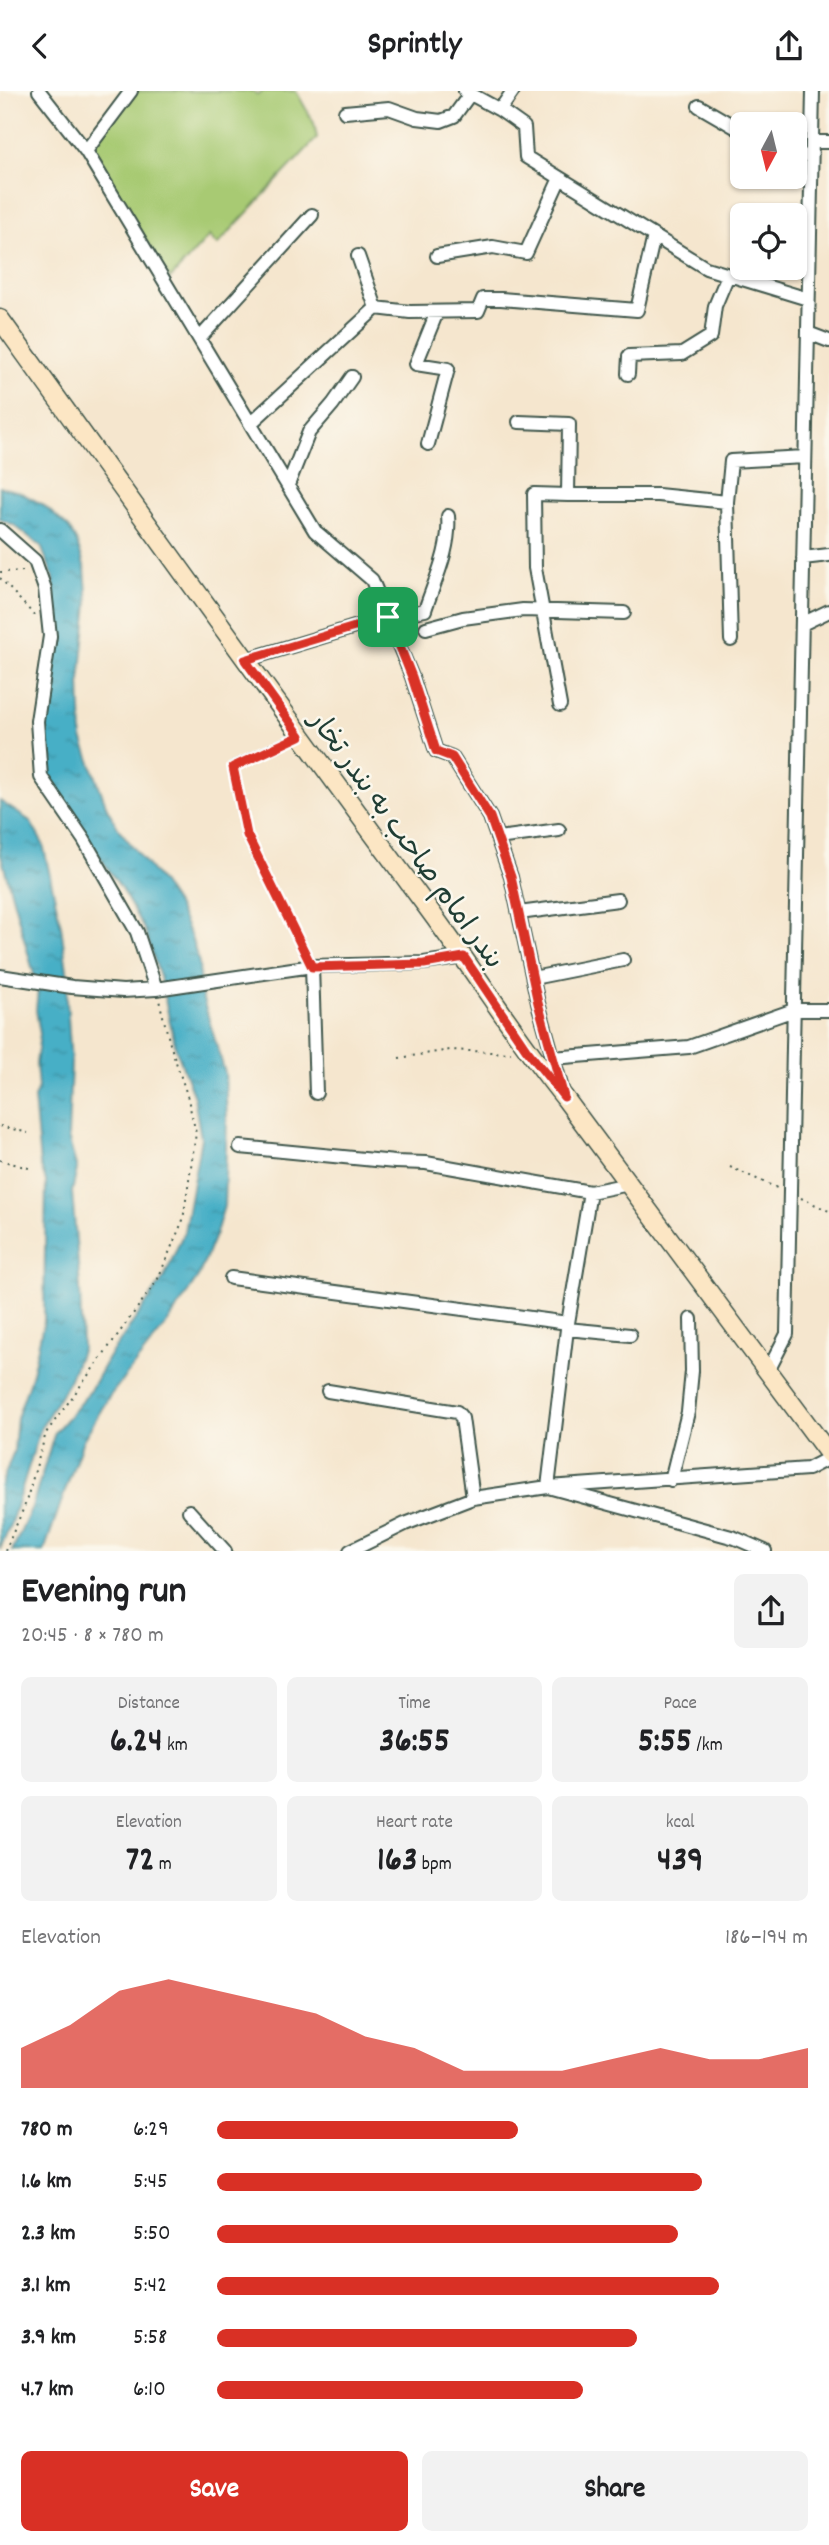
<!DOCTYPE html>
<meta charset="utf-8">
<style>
:root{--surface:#fff;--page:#f2f2f2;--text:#202124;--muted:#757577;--accent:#d93025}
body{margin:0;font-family:Dekko,"Playpen Sans Arabic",sans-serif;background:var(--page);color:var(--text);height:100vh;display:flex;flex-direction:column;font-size:26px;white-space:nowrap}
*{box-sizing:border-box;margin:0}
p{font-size:23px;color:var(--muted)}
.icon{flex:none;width:38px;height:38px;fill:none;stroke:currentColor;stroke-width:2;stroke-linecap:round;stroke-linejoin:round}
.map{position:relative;height:1460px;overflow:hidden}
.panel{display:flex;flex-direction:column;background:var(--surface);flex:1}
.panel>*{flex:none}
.needle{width:46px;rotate:187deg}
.buttons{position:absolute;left:730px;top:21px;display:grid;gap:14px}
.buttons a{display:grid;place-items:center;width:77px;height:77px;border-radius:10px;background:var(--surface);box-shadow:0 2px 5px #0004;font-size:35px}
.pin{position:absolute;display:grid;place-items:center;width:60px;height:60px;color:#fff;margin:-30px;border-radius:14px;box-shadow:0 4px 10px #0006}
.round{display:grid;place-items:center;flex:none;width:74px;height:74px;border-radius:10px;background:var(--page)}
.headline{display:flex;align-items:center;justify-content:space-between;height:119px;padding:0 21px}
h1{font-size:38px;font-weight:800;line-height:52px}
.figures{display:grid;grid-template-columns:repeat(3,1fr);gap:10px;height:119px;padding:7px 21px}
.figures div{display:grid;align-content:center;border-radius:10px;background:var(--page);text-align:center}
.figures b{font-size:35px;font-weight:800}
.figures small{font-size:19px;font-weight:400}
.figures p{font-size:19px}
.chart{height:196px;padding:14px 21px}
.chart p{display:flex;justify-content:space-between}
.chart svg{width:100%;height:126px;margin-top:7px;fill:var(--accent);opacity:.7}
.action{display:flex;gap:14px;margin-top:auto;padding:14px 21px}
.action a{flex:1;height:80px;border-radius:10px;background:var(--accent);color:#fff;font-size:28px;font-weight:800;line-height:80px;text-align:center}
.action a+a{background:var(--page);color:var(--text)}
ul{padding:0 21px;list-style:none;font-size:23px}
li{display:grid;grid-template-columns:112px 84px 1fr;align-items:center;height:52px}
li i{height:18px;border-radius:9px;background:var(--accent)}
header{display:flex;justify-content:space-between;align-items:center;height:91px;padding:0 21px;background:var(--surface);font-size:32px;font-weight:800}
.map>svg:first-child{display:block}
.grass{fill:#a8ca73;stroke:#648454;stroke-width:2}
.water{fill:url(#water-ripples);stroke:#33767d;stroke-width:2}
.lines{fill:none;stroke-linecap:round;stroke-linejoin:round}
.service-casing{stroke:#3f564b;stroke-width:10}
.minor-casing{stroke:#3f564b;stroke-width:16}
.secondary-casing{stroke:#3f564b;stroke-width:21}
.path{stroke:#3f564b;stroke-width:2;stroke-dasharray:2 5;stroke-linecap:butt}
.service{stroke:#fff;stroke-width:6}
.minor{stroke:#fff;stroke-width:12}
.secondary{stroke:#fce6c4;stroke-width:18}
.route-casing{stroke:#fff;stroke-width:14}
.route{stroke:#d93025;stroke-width:9}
.labels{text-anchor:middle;stroke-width:5;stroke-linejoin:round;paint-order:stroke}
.street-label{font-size:28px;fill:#1f3d34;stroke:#fbf7ec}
</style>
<header><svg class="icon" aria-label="back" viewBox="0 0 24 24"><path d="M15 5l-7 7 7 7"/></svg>Sprintly<svg class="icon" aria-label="share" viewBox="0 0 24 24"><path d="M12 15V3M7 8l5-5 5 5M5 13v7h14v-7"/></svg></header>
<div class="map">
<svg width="829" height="1460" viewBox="0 0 829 1460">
<defs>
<pattern id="water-ripples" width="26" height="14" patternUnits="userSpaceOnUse" patternTransform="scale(1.75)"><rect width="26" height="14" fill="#47afc6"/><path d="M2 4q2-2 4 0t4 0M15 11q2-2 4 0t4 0" fill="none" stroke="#3b90a2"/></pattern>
</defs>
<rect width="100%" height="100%" fill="#fbf7ec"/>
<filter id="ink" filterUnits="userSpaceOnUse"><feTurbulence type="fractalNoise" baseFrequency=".0143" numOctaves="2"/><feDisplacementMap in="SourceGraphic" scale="14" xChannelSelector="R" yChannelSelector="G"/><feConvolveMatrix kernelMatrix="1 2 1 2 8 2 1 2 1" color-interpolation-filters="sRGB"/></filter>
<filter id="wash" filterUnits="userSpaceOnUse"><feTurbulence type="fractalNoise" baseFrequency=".00686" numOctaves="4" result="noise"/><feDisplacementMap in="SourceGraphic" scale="28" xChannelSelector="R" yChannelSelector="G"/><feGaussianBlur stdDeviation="1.57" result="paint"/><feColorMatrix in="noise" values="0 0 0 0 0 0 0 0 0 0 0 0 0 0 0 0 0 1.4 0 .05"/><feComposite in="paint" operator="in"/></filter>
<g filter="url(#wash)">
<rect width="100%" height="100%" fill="#f5e6ce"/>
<path class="grass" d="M134 0H253L258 4 263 0H296L314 32 317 47 217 154 209 145 170 188 89 59Z"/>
<path class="water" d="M0 396 19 401 42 413 69 437 77 452 85 478 88 513 80 589 82 647 107 717 118 737 161 791 176 814 191 846 199 872 200 899 225 982 227 1029 224 1115 216 1142 198 1186 169 1230 109 1306 83 1349 44 1460H12L32 1416 55 1341 88 1303 108 1267 164 1187 184 1141 201 1047 194 1006 176 958 160 886 145 840 121 797 52 696 42 631 56 556 54 488 41 455 14 434 0 428Z
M0 710 30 730 43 753 61 835 68 887 67 911 71 972 68 1046 77 1078 72 1101 80 1197 82 1257 69 1290 41 1336 11 1432 0 1458V1397L14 1359 17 1327 31 1286 44 1230 46 1090 40 1073 34 1007 38 997 36 973 40 943 36 919 38 898 0 761Z"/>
</g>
<g filter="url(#ink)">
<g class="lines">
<g class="service-casing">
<path id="service" d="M298 645 233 675 247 744 311 874"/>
</g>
<g class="minor-casing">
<path id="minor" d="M39 0 86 60 315 440 372 489 412 586 436 660 452 666 490 726 511 786 538 912 562 998
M465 0 500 19 513 0
M699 15 742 40
M500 19 524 36 526 66 706 177 808 208
M345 21 389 17 417 27 441 30 454 25 470 3
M812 51H829
M86 60 131 0
M794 62 811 66
M358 165 376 217
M437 165 493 156 526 162 560 87
M808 242 829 250
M200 247 312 124
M628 283 629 265 682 263 711 245 715 215 728 184
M519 331 569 333 568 404H658L727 411
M251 332 376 217 410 221 478 220 483 208H501L637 219 654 145
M428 353 448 278 416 273 437 221
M288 394 309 341 333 313 352 286
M0 439 35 470 45 498 50 545 37 630 41 686 84 749 137 841 156 898
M803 467 829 464
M802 533 829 520
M426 537 463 527 523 519 624 522
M731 549 727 411 731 370 805 366
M245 569 388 526 425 519C435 489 451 457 448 425
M560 614 535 477 534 403 568 404
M498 747 559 739
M519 822 618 809
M312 875 316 1002
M0 885 72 896 123 900 156 898 312 875 424 872 464 866
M533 887 623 869
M552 967 689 956 794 919H829
M240 1056 395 1071 426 1072 590 1101 629 1093
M590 1101 567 1238 548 1396 735 1447 765 1460
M231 1187 568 1232
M567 1238 630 1244
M768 1280 787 1243 813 0
M328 1300 457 1321 462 1327 473 1407
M671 1389 688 1321 692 1280 691 1228
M189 1420 225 1460
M350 1460 405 1433 473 1407 548 1396 808 1378 829 1367"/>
</g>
<g class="secondary-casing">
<path id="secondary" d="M0 228C141 424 281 619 424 812 472 876 514 944 564 1006L829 1363"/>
</g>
<path class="path" d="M0 481 26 480
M0 487 34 524
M399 967 450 959 511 962
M0 1035 28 1042
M0 1069 32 1078
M730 1076 777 1097
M801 1107 829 1120
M5 1460 25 1414 46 1342 157 1190 183 1129 196 1042 187 1004 170 953 159 909"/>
<use href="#service" class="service"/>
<use href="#minor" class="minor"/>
<use href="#secondary" class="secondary"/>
</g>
</g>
<g class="lines" filter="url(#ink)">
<g class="route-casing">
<path id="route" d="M388 526 412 586 436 660 452 666 490 726 511 786 538 912 564 1006 526 958 464 866 424 873 312 876 247 744 233 676 300 645 245 569Z"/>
</g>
<use href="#route" class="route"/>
</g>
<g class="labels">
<g class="street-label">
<text transform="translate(408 748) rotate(54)" y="10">بندر امام صاحب به بندر تخار</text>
</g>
</g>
</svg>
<div class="buttons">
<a><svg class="needle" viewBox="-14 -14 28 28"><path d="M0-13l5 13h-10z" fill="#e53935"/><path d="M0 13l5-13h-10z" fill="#757577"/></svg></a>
<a><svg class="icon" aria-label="locate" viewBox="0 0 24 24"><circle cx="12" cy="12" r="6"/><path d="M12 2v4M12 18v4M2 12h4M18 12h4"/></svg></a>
</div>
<div class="pin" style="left:388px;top:526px;background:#1e9e55"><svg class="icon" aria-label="arrive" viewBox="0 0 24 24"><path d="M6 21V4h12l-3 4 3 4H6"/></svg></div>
</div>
<section class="panel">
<div class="headline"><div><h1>Evening run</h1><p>20:45 · 8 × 780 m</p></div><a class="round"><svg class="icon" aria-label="share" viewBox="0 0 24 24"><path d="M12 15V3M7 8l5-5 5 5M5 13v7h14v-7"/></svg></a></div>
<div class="figures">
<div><p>Distance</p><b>6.24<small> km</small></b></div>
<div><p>Time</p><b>36:55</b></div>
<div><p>Pace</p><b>5:55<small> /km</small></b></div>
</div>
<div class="figures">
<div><p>Elevation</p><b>72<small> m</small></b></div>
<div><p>Heart rate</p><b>163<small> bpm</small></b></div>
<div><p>kcal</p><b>439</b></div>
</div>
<div class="chart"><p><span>Elevation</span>186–194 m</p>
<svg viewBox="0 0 160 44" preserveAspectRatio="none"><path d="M0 44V30L10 22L20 10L30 6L40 10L50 14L60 18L70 26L80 30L90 38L100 38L110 38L120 34L130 30L140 34L150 34L160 30V44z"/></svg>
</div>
<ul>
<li><b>780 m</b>6:29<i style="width:51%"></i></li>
<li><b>1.6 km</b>5:45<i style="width:82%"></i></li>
<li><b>2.3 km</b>5:50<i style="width:78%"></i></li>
<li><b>3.1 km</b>5:42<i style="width:85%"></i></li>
<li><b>3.9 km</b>5:58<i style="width:71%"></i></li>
<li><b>4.7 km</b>6:10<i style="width:62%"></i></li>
</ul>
<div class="action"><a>Save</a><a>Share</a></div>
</section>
